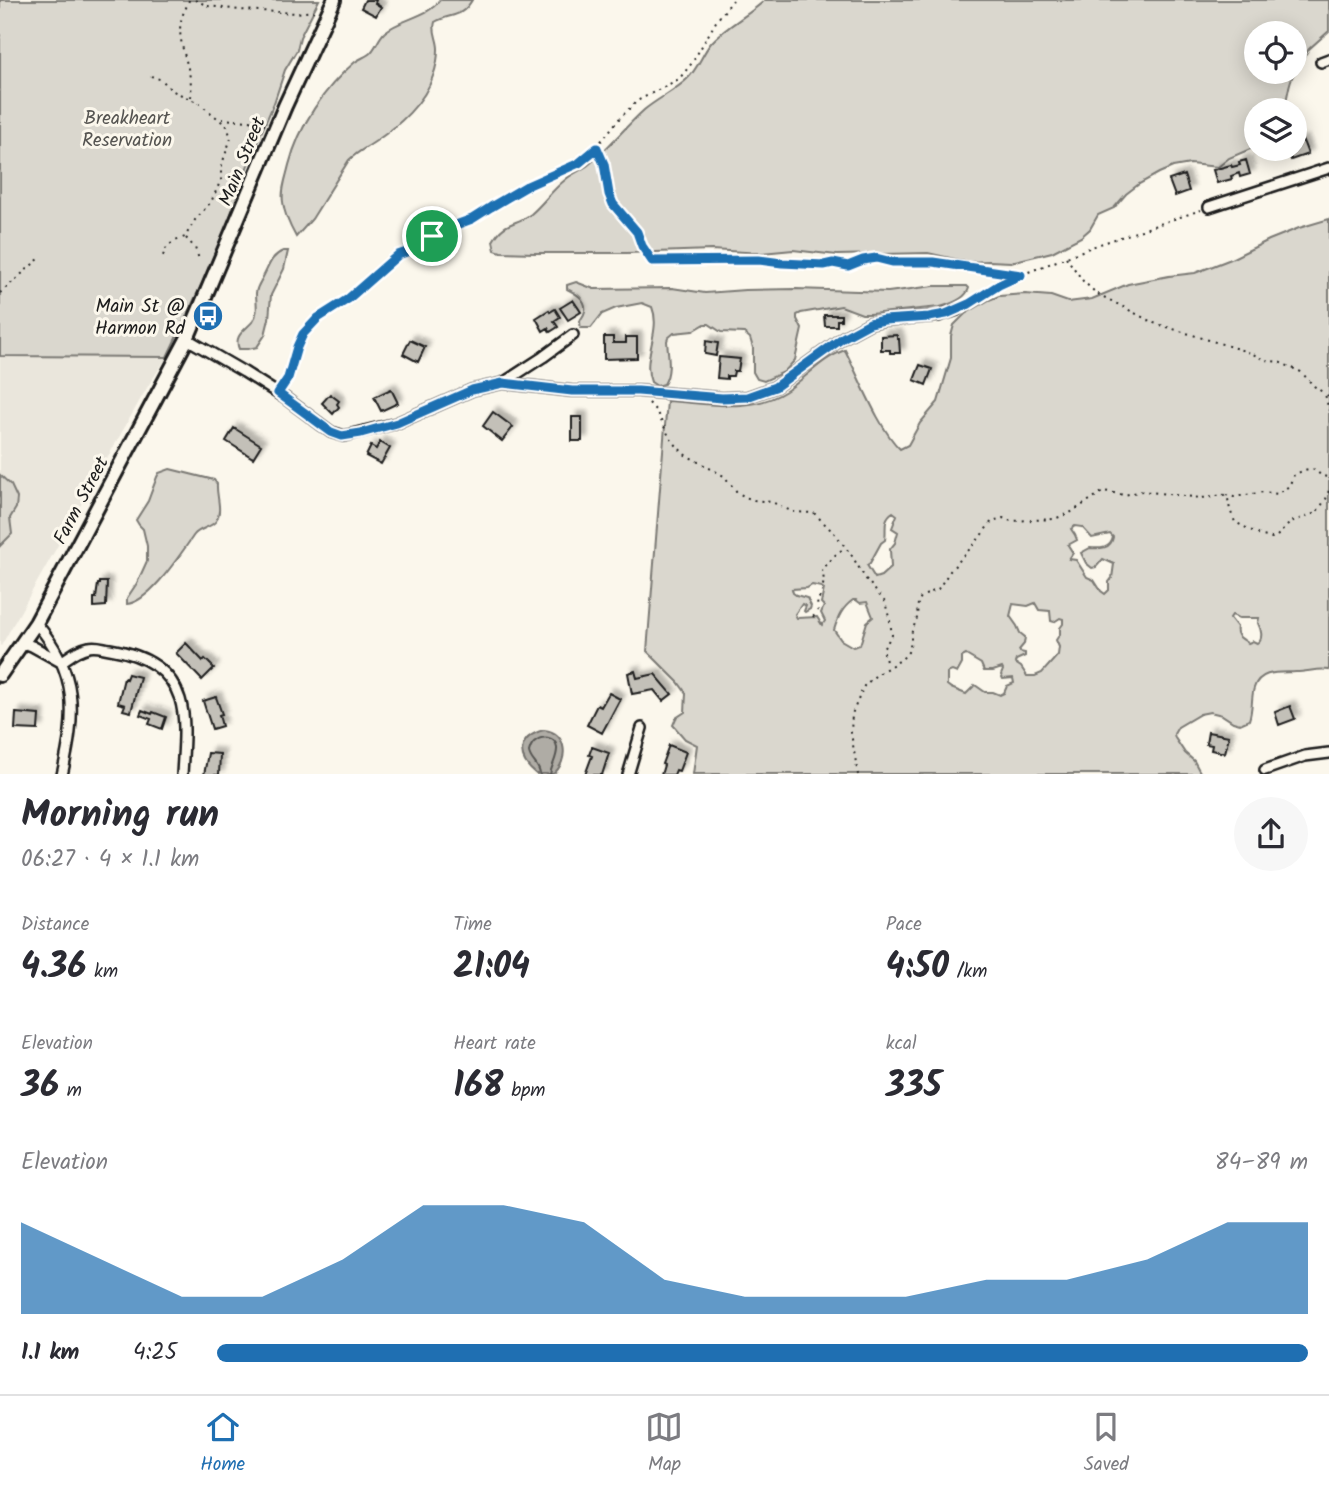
<!DOCTYPE html>
<meta charset="utf-8">
<style>
:root{--surface:#fff;--page:#f7f7f7;--text:#2b2b33;--muted:#7c7c81;--line:#e1e1e2;--accent:#1f6fb2}
body{margin:0;font-family:Kalam,sans-serif;background:var(--page);color:var(--text);height:100vh;display:flex;flex-direction:column;font-size:26px;white-space:nowrap}
*{box-sizing:border-box;margin:0}
p{font-size:23px;color:var(--muted)}
.icon{flex:none;width:38px;height:38px;fill:none;stroke:currentColor;stroke-width:2;stroke-linecap:round;stroke-linejoin:round}
.map{position:relative;height:774px;overflow:hidden}
.sheet{display:flex;flex-direction:column;background:var(--surface);flex:1}
.sheet>*{flex:none}
.tools{position:absolute;left:1244px;top:21px;display:grid;gap:14px}
.tools a{display:grid;place-items:center;width:63px;height:63px;border-radius:50%;background:var(--surface);box-shadow:0 4px 18px #0003;font-size:35px}
.pin{position:absolute;display:grid;place-items:center;width:60px;height:60px;color:#fff;margin:-30px;border:4px solid #fff;border-radius:50%;box-shadow:0 2px 7px #0007}
.round{display:grid;place-items:center;flex:none;width:74px;height:74px;border-radius:37px;background:var(--page)}
.summary{display:flex;align-items:center;justify-content:space-between;height:119px;padding:0 21px}
h1{font-size:38px;font-weight:700;line-height:52px}
.metrics{display:grid;grid-template-columns:repeat(3,1fr);gap:10px;height:119px;padding:7px 21px}
.metrics div{display:grid;align-content:center}
.metrics b{font-size:35px;font-weight:700}
.metrics small{font-size:19px;font-weight:400}
.metrics p{font-size:19px}
.chart{height:196px;padding:14px 21px}
.chart p{display:flex;justify-content:space-between}
.chart svg{width:100%;height:126px;margin-top:7px;fill:var(--accent);opacity:.7}
ul{padding:0 21px;list-style:none;font-size:23px}
li{display:grid;grid-template-columns:112px 84px 1fr;align-items:center;height:52px}
li i{height:18px;border-radius:9px;background:var(--accent)}
.dock{display:flex;justify-content:space-around;align-items:center;height:98px;border-top:2px solid var(--line);background:var(--surface);font-size:19px;color:var(--muted)}
.dock a{display:grid;justify-items:center;gap:4px}
.dock .on{color:var(--accent)}
.map>svg:first-child{display:block}
.built{fill:#eae6dc}
.green{fill:#dad7ce;stroke:#7b7a75;stroke-width:2;fill-rule:evenodd}
.water{fill:#afaca5;stroke:#74726e;stroke-width:2}
.lines{fill:none;stroke-linecap:round;stroke-linejoin:round}
.shore{stroke:#575653;stroke-width:2}
.building{fill:#c3c0b8;stroke:#1c1c1c;stroke-width:2;filter:url(#shadow)}
.street-casing{stroke:#1c1c1c;stroke-width:14}
.secondary-casing{stroke:#1c1c1c;stroke-width:18}
.path{stroke:#1c1c1c;stroke-width:2;stroke-dasharray:2 5;stroke-linecap:butt}
.street{stroke:#fbf7ec;stroke-width:9}
.secondary{stroke:#fbf7ec;stroke-width:12}
.route-casing{stroke:#fff;stroke-width:14}
.route{stroke:#1f6fb2;stroke-width:9}
.labels{text-anchor:middle;stroke-width:6;stroke-linejoin:round;paint-order:stroke}
.park-label{font-size:19px;fill:#555451;stroke:#fbf7ec}
.street-label{font-size:19px;fill:#1c1c1c;stroke:#fbf7ec}
.poi-label{font-size:19px;fill:#1c1c1c;stroke:#fbf7ec;text-anchor:end}
</style>
<div class="map">
<svg width="1329" height="775" viewBox="0 0 1329 775">
<defs>
<filter id="shadow"><feDropShadow dx="5" dy="-5" stdDeviation="2" flood-color="#0004"/></filter>
</defs>
<rect width="100%" height="100%" fill="#fbf7ec"/>
<filter id="ink" filterUnits="userSpaceOnUse"><feTurbulence type="fractalNoise" baseFrequency=".0143" numOctaves="2"/><feDisplacementMap in="SourceGraphic" scale="14" xChannelSelector="R" yChannelSelector="G"/><feConvolveMatrix kernelMatrix="1 2 1 2 8 2 1 2 1" color-interpolation-filters="sRGB"/></filter>
<g filter="url(#ink)">
<path class="built" d="M0 356 167 357 148 386 1 646 0 645Z"/>
<path class="green" d="M0 0H319L300 37 297 50 285 70 274 103 250 159 227 225 205 277 167 357 0 356Z
M440 0H472C461 19 451 13 435 22 432 32 438 39 438 49 438 57 436 68 433 76 425 102 398 126 376 141 366 148 357 152 349 160L312 219 296 237C291 228 284 213 283 202 281 190 286 178 289 165 299 126 324 88 355 62 359 59 365 57 369 54 376 49 378 38 385 32 402 18 427 18 440 0Z
M765 0H1329V31L1309 49 1295 71V33H1256V72H1295C1287 83 1289 98 1283 110H1256L1255 147 1229 158 1218 167 1190 164 1173 167 1159 173 1139 184 1126 194 1114 208 1098 215 1090 229 1081 237 1052 252 1011 262 989 261 968 262 928 253 837 255 793 250 762 253 711 250 627 253H534L501 252 495 250 493 241C505 220 515 226 531 214 543 204 552 190 565 180 571 174 580 171 587 166 608 149 624 128 644 110 657 99 676 90 687 79 698 69 702 54 711 43 726 26 748 16 765 0Z
M1329 219V670C1317 668 1308 672 1296 672 1281 673 1260 669 1254 688 1251 697 1253 708 1249 720L1240 724 1233 722 1222 715 1210 712 1200 714 1178 727 1174 734 1175 738 1185 753 1194 761 1201 774H693L697 745 685 739 673 725 676 718 685 712 686 693 678 682 647 651 667 401C706 403 751 414 786 391 806 378 822 358 845 350 859 377 879 429 900 449L908 445 920 423 938 402 951 358V336L954 325 965 314 989 300 999 296 1025 294 1051 296 1068 302 1092 299 1128 284 1169 276 1195 273 1231 259 1269 240 1299 228ZM893 512 897 515 892 528 898 532 895 543 890 549 891 567 881 576 875 578 867 565 870 563 881 543 885 540C887 529 882 519 893 512ZM1075 526 1082 527 1092 538 1110 534 1113 537C1111 549 1100 549 1090 548L1081 553 1086 563 1092 568 1096 567 1103 559 1114 564 1112 578 1109 582V590L1105 594 1101 591 1094 580 1087 577 1076 560 1069 559 1073 553 1068 545 1077 540 1075 535 1071 529ZM812 585 821 587 824 589 821 603 824 606 821 613 825 621 822 625 817 617 797 618 795 614 802 604 806 606 804 611 805 612 810 609 811 606 807 598 796 595 793 593 792 589 807 588ZM853 600H856L860 603 867 602 873 617 867 622 860 645 853 647 841 640 834 630C838 617 842 608 853 600ZM1035 603 1039 610 1050 611 1051 621 1054 622 1060 618 1063 619V624L1060 628V634L1056 640 1059 647 1058 655 1042 673 1035 676H1027L1021 667 1015 663 1016 660 1025 656V653L1020 652 1019 650 1024 644 1025 637 1020 633 1017 626 1010 616 1013 604 1028 606ZM1232 615 1239 618H1259L1258 623C1261 629 1264 639 1257 643L1253 641 1248 643C1241 638 1235 636 1237 627L1230 618ZM966 655 981 664 984 671H993L1002 668 1003 670 1001 675 1003 679 1013 678 1014 683 1007 686 1004 693 1000 695 993 692H985L975 685 966 694 951 688 947 685V673L952 671 957 673 962 664V657Z
M283 251H288L284 269 271 295 269 319 265 335 257 347 248 349H239C233 335 246 330 253 321 259 312 256 303 256 293 257 286 260 283 263 277 269 266 271 256 283 251Z
M576 282 594 289 672 288 705 293 745 290 796 289 888 292 934 286H967L969 288C966 299 951 304 940 307L870 314H862L841 306 801 313 797 315V319L802 329 795 360 784 372 764 381 757 379 753 372V348L750 338 744 333 721 332 709 324H705L693 331 674 333 668 338 667 341C668 355 672 371 664 384L657 386 651 382C641 358 662 331 652 307L642 303 616 308 602 314 591 328H581C578 317 583 320 585 311 587 299 575 293 567 289V285Z
M170 469 214 480 217 484C216 496 223 510 216 521 211 528 199 528 194 535 181 553 150 602 127 604V598L137 583 147 561V546L143 529 139 525 136 520 148 501 157 477 159 473Z
M0 475 11 485 17 498 16 508 10 518 12 534 0 546Z"/>
<path class="water" d="M544 730C568 732 569 762 553 774H536C516 758 517 737 544 730Z"/>
<g class="lines">
<path class="shore" d="M540 775C540 765 530 761 529 752 530 748 531 745 534 742 542 735 555 736 557 747 558 757 551 766 550 775"/>
</g>
<path class="building" d="M365 0H376L375 3 381 7 376 16 361 8Z
M1303 141 1308 154 1291 160 1288 149H1295V144Z
M1246 160 1250 174 1240 177 1239 173 1231 176 1232 179 1217 183 1213 170 1231 165 1232 167 1240 165 1239 162Z
M1184 175 1189 191 1175 196 1169 180Z
M573 300 581 312 568 320 560 308Z
M555 309 560 317 554 321 558 327 550 332 548 328 543 331 536 318 549 310 550 312Z
M824 315H841V320H837V326H825Z
M897 335V339H899L900 353H890V350H881V336Z
M604 337H613V343H626V337H637V358L604 359Z
M410 340 425 347 418 362 403 354Z
M706 341 718 343 716 356 705 354Z
M719 357 740 359 738 371H734L733 376H727V379L717 378Z
M920 365 932 369 926 385 914 380Z
M391 389 398 403 381 411 374 397Z
M330 394 339 401 337 404 339 407 333 414 322 403Z
M493 412 513 427 502 441 483 426Z
M572 417H582V441H572Z
M234 428 261 445 253 458 226 441Z
M380 442 390 448 381 464 366 456 371 446 376 449Z
M100 582H107L106 606 94 607V598H96L98 584H100Z
M186 643 203 661 205 659 214 668 202 680 176 653Z
M635 671 637 678 655 674 672 694 663 701 654 690 632 694 628 673Z
M128 674 140 677 131 712 123 710 125 705 118 703 124 678 126 679Z
M609 693 620 699 602 733 587 725 597 705 601 707Z
M216 697 222 714 219 715 222 726 212 729 203 701Z
M1290 706 1295 719 1279 725 1275 712Z
M142 710 152 714 153 712 166 717 162 729 149 724 151 719 140 715Z
M16 713 39 715 38 730 15 729Z
M1208 732 1229 736 1225 753 1211 750 1212 745 1206 744Z
M669 745 686 752 679 771 676 770 674 775H661L664 765 662 764Z
M592 747 609 753 602 775H585L592 756 589 755Z
M208 753 220 754 219 775H204Z"/>
<g class="lines">
<g class="street-casing">
<path id="street" d="M1321 62 1329 59
M1209 207 1329 168
M187 339 244 372 285 398 331 432 344 436 397 423 472 390 503 383 572 391H638L722 398 747 397 775 387 844 337 870 323 885 320 938 316 957 310
M503 383 543 357 573 335
M36 623C79 673 76 714 62 775
M23 643 32 646 61 662
M61 662C70 656 78 649 89 647 96 645 103 648 110 649 141 654 170 667 180 699 187 722 183 751 182 775
M1265 770 1305 756 1329 753
M628 775 642 728"/>
</g>
<g class="secondary-casing">
<path id="secondary" d="M0 675 36 623 187 339 285 106 334 0"/>
</g>
<path class="path" d="M189 0C187 7 182 14 181 21 176 44 194 71 191 97
M195 0 208 6 240 10 297 13 314 11
M151 76 162 80 171 90 199 103 227 126 231 138 221 167V180L211 202 195 220 185 237 173 242 167 247 161 260
M222 119 250 121 265 125
M597 149 604 165 609 194 613 204 637 232 642 246 652 261 759 260 782 263 824 265 833 263 848 266 863 260 876 258 893 262H933L1021 275
M186 238 195 248 199 259
M1066 257 1083 281 1096 293 1154 323 1251 353 1264 360 1279 362 1301 372 1314 386 1325 394
M0 293 40 258
M967 305 999 285 1021 275 1097 245 1201 210
M284 384 288 378 297 347 303 334 318 319 348 299 398 255 418 248 445 229 473 219 491 207 527 186 579 163 590 155 619 119 637 101 679 79 692 63 717 20 733 0
M1329 397 1325 394 1329 411
M649 403 656 411 670 438 684 454 724 476 737 492 745 497 754 500 772 502 793 512 814 513 837 536 852 556 865 578 885 602 890 621 892 635 883 649 887 666
M1226 495 1234 497 1264 492 1278 494 1289 486 1294 475C1298 473 1305 469 1310 469 1317 469 1319 477 1329 477
M813 617 818 610 817 600 821 596 824 580 822 570 837 553 845 548
M858 775 851 733 852 714 864 686 876 675 902 659 908 652 911 643V634L917 618 918 602 921 597 938 589 950 571 977 541 992 521 1003 518 1011 521 1054 519 1070 513 1104 491 1124 495 1142 491 1201 498 1214 497 1223 494 1228 499 1230 510 1235 522 1262 536 1272 538 1277 536 1291 522 1316 513 1326 499 1329 490"/>
<use href="#street" class="street"/>
<use href="#secondary" class="secondary"/>
</g>
</g>
<g class="lines" filter="url(#ink)">
<g class="route-casing">
<path id="route" d="M597 148 604 164 609 194 613 204 637 232 642 246 652 261 759 260 782 263 824 265 833 263 848 266 863 260 876 258 892 262H933L1021 275 999 285 969 304 946 314 929 317 884 320 870 323 844 337 775 387 747 397 722 398 638 391H572L503 383 472 390 397 423 361 433 342 436 331 432 278 393 288 378 297 347 303 334 318 318 348 299 398 255 418 248 445 229 472 219 491 207 527 186 579 163Z"/>
</g>
<use href="#route" class="route"/>
</g>
<defs>
<g id="bus-disc" transform="scale(1.575)"><circle r="9.5" fill="#1f6fb2" stroke="#fbf7ec"/><path d="M-5-6H5V4H4V6H2V4H-2V6H-4V4H-5ZM-3.5-4V0h7V-4ZM-3.5 1.2v1.5H-2V1.2ZM2 1.2v1.5H3.5V1.2Z" fill="#fff"/></g>
</defs>
<g fill-rule="evenodd">
<use href="#bus-disc" x="208" y="316"/>
</g>
<g class="labels">
<g class="park-label">
<text x="127" y="124">Breakheart<tspan x="127" dy="22">Reservation</tspan></text>
</g>
<g class="street-label">
<text transform="translate(241 161) rotate(-68)" y="7">Main Street</text>
<text transform="translate(80 500) rotate(-62)" y="7">Farm Street</text>
</g>
<g class="poi-label">
<text x="185" y="312">Main St @<tspan x="185" dy="22">Harmon Rd</tspan></text>
</g>
</g>
</svg>
<div class="tools">
<a><svg class="icon" aria-label="locate" viewBox="0 0 24 24"><circle cx="12" cy="12" r="6"/><path d="M12 2v4M12 18v4M2 12h4M18 12h4"/></svg></a>
<a><svg class="icon" aria-label="layers" viewBox="0 0 24 24"><path d="M12 4l9 5-9 5-9-5zM3 14l9 5 9-5"/></svg></a>
</div>
<div class="pin" style="left:432px;top:236px;background:#1e9e55"><svg class="icon" aria-label="arrive" viewBox="0 0 24 24"><path d="M6 21V4h12l-3 4 3 4H6"/></svg></div>
</div>
<section class="sheet">
<div class="summary"><div><h1>Morning run</h1><p>06:27 · 4 × 1.1 km</p></div><a class="round"><svg class="icon" aria-label="share" viewBox="0 0 24 24"><path d="M12 15V3M7 8l5-5 5 5M5 13v7h14v-7"/></svg></a></div>
<div class="metrics">
<div><p>Distance</p><b>4.36<small> km</small></b></div>
<div><p>Time</p><b>21:04</b></div>
<div><p>Pace</p><b>4:50<small> /km</small></b></div>
</div>
<div class="metrics">
<div><p>Elevation</p><b>36<small> m</small></b></div>
<div><p>Heart rate</p><b>168<small> bpm</small></b></div>
<div><p>kcal</p><b>335</b></div>
</div>
<div class="chart"><p><span>Elevation</span>84–89 m</p>
<svg viewBox="0 0 160 44" preserveAspectRatio="none"><path d="M0 44V12L10 25L20 38L30 38L40 25L50 6L60 6L70 12L80 32L90 38L100 38L110 38L120 32L130 32L140 25L150 12L160 12V44z"/></svg>
</div>
<ul>
<li><b>1.1 km</b>4:25<i style="width:100%"></i></li>
</ul>
</section>
<nav class="dock">
<a class="on"><svg class="icon" aria-label="home" viewBox="0 0 24 24"><path d="M3 11l9-7 9 7M6 9v11h12V9"/></svg>Home</a>
<a><svg class="icon" aria-label="map" viewBox="0 0 24 24"><path d="M3 6l6-2 6 2 6-2v14l-6 2-6-2-6 2zM9 4v14M15 6v14"/></svg>Map</a>
<a><svg class="icon" aria-label="saved" viewBox="0 0 24 24"><path d="M7 4h10v16l-5-4-5 4z"/></svg>Saved</a>
</nav>
